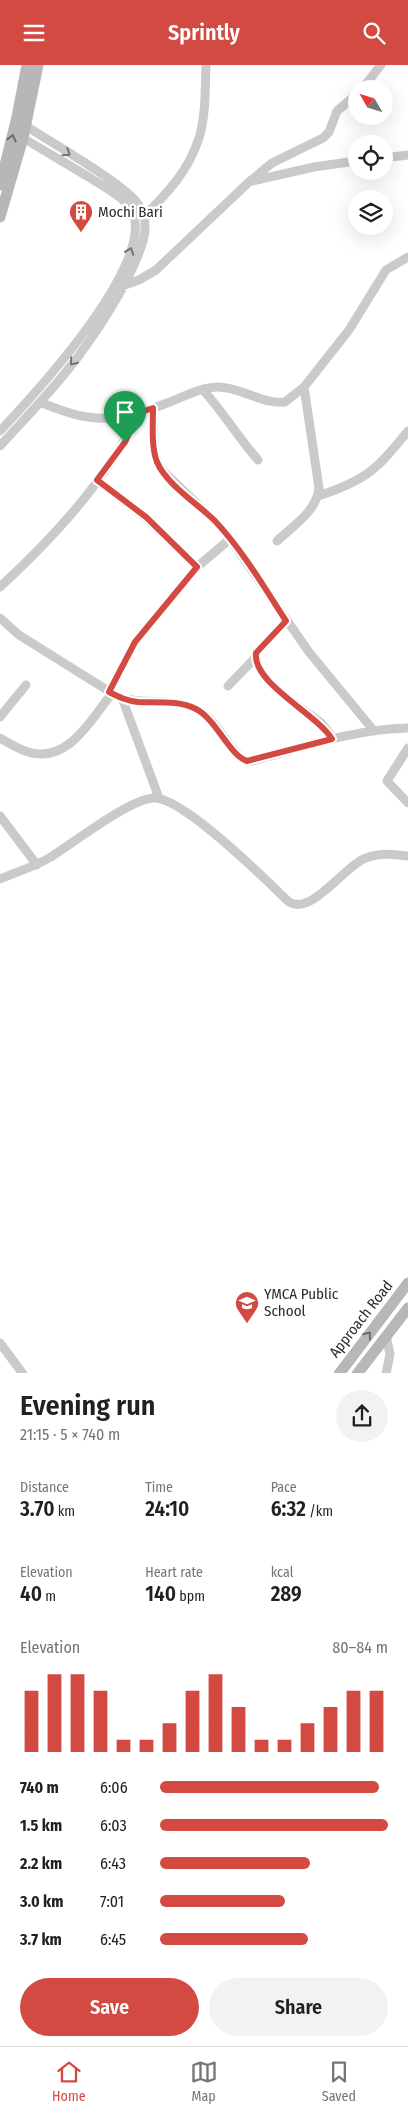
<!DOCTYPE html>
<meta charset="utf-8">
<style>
:root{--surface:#fff;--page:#f2f2f2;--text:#202124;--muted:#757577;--line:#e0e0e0;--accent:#d24a42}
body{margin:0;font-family:"Fira Sans Condensed",sans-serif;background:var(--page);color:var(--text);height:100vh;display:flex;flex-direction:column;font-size:19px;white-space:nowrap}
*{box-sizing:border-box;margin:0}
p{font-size:16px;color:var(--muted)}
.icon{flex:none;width:28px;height:28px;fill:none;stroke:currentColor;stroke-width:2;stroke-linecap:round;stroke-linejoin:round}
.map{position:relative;height:1308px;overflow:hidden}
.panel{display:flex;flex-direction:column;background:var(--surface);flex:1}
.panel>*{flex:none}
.needle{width:32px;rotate:309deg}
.tools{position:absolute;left:348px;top:15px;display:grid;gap:10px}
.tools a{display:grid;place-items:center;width:45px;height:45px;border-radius:50%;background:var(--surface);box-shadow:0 5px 20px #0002;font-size:25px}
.pin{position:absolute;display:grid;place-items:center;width:42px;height:42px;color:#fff;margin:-51px -21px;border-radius:50% 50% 50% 0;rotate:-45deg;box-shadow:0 0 5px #0007}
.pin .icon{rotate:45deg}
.round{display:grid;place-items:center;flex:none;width:52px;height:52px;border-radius:26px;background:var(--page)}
.headline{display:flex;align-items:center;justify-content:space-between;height:85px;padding:0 20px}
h1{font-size:28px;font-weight:600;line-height:38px}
.metrics{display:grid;grid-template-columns:repeat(3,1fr);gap:8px;height:85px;padding:5px 20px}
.metrics div{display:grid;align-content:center}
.metrics b{font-size:21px;font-weight:600}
.metrics small{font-size:14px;font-weight:400}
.metrics p{font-size:14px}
.chart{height:140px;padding:10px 20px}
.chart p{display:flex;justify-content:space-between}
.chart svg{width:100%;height:90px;margin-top:5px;stroke:var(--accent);stroke-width:6}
.primary-button{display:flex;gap:10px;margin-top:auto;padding:10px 20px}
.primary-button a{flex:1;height:58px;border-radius:30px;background:var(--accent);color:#fff;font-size:20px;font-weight:600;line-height:58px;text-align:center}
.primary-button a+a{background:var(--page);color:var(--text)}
ul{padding:0 20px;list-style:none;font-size:16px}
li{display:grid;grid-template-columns:80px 60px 1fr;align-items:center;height:38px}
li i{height:12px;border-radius:6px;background:var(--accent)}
header{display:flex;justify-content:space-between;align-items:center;height:65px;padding:0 20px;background:var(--accent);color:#fff;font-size:22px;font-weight:600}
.tab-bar{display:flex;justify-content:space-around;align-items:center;height:70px;border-top:1px solid var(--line);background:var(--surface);font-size:14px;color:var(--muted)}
.tab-bar a{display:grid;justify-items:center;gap:2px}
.tab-bar .current{color:var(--accent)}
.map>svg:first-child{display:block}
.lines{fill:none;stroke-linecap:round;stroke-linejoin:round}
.street{stroke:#cacaca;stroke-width:9}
.secondary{stroke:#b7b7b7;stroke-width:11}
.oneway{stroke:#6b6b6b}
.oneway2{stroke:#747474}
.route-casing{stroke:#fff;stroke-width:10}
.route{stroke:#d24a42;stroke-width:6}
.labels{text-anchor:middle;stroke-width:5;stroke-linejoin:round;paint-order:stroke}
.poi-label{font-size:15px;fill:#2d2d2d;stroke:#fff;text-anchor:start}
.street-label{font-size:15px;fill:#2d2d2d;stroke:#fff}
</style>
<header><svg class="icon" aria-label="menu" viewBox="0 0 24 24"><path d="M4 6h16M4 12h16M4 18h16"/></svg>Sprintly<svg class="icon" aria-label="search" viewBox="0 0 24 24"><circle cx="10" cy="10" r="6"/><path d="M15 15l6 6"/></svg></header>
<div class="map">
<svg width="408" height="1309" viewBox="0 0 408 1309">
<rect width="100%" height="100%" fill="#fff"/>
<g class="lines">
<path class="street" d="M362 24 381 0
M384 93 408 90
M252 116 314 102 356 96
M144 151C167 129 189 105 199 73 206 50 205 24 206 0
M122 221 139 215 156 205 249 117 272 98 323 73 329 67 337 46 356 30
M203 325C223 347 238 372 258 395
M40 337C55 343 71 350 88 352 116 357 144 347 170 337 185 331 202 322 218 322 240 322 264 340 285 337L304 322 349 265 386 205 408 192
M153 343 154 387 160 403 215 456 230 474 309 587 374 666
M0 366C32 332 166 189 129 141 119 129 104 122 92 114 69 100 46 87 23 73
M0 381C27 351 56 322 80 289 102 259 133 211 143 176 146 165 146 152 140 142 129 121 50 77 26 61
M97 415 146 453 197 502
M318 431C367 415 376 405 408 366
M277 476C293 461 317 446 319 423L304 322
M0 522C52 474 110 413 138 348
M0 553 19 570 115 630C140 641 169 632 194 643 217 652 225 681 244 695L252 696C303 682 355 664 408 663
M286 556 257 586C247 610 305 645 321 658 326 663 329 668 333 674
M228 621 255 593
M109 627 135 577 197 502 230 474
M122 633 159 733
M0 652 26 620
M0 673C9 678 18 684 28 687 68 699 91 655 112 628
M408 683 387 716 408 738
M0 751 37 800
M0 814C16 807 34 802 49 793 72 779 131 733 154 733 183 732 266 815 289 837 312 851 345 800 366 793 379 787 394 790 408 791
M386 1271 390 1289 386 1309
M0 1278 23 1309"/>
<path class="secondary" d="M0 120 17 52 27 0
M0 152 23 73 38 0
M339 1309 408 1218
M357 1309 408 1243"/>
</g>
<defs><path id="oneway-chevron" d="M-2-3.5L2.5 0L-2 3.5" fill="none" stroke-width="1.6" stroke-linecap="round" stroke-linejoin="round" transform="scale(1.25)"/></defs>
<g class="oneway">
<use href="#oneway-chevron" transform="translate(12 73) rotate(-77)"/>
<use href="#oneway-chevron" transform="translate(368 1270) rotate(-52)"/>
</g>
<g class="oneway2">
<use href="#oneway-chevron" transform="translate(67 88) rotate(33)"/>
<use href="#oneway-chevron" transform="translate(130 186) rotate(-70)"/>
<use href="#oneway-chevron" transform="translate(73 297) rotate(129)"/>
</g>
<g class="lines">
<g class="route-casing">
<path id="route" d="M153 343C153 360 151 381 157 397 166 419 198 439 215 456 243 486 264 522 286 556L256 588C252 618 317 649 332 674L247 696C230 691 216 654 196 644 178 635 157 638 138 637 127 636 119 632 109 627L135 577 197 502 146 452 97 415 125 377 138 348Z"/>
</g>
<use href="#route" class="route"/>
</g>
<defs>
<g id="building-pin" transform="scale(1.25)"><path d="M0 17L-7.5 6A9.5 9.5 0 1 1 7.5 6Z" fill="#d24a42" stroke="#fff"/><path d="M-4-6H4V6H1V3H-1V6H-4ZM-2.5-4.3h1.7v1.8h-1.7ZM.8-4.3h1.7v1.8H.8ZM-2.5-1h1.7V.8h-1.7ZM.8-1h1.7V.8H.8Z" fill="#fff"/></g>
<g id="school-pin" transform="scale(1.25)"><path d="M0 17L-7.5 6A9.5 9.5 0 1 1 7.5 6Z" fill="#d24a42" stroke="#fff"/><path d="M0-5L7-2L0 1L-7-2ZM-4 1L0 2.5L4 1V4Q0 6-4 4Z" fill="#fff"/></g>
</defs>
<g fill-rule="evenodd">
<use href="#building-pin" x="81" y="147"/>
<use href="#school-pin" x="247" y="1238"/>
</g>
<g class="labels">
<g class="poi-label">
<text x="98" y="152">Mochi Bari</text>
<text x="264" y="1234">YMCA Public<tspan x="264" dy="17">School</tspan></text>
</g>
<g class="street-label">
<text transform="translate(361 1254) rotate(-52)" y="5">Approach Road</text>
</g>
</g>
</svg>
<div class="tools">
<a><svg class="needle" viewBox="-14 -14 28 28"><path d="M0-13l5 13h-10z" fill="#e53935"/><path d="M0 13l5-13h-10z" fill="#757577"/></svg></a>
<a><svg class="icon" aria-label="locate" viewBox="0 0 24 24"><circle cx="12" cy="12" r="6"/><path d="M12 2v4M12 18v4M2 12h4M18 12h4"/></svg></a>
<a><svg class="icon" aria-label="layers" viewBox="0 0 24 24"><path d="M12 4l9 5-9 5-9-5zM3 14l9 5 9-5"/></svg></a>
</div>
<div class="pin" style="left:125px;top:377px;background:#1e9e55"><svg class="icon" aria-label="arrive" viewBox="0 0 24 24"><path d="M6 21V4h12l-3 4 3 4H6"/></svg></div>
</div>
<section class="panel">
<div class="headline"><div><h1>Evening run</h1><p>21:15 · 5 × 740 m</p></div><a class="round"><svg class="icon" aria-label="share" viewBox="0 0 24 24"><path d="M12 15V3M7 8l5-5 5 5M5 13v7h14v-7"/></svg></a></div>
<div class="metrics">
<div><p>Distance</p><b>3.70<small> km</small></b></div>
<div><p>Time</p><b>24:10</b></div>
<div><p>Pace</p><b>6:32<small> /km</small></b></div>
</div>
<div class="metrics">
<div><p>Elevation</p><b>40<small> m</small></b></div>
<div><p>Heart rate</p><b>140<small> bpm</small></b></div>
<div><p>kcal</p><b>289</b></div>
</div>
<div class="chart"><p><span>Elevation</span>80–84 m</p>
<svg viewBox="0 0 160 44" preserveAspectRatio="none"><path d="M5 44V14M15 44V6M25 44V6M35 44V14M45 44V38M55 44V38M65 44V30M75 44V14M85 44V6M95 44V22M105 44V38M115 44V38M125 44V30M135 44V22M145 44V14M155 44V14"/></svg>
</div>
<ul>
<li><b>740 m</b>6:06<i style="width:96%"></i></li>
<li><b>1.5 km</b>6:03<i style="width:100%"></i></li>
<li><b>2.2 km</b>6:43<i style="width:66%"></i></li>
<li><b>3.0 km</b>7:01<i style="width:55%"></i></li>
<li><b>3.7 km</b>6:45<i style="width:65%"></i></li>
</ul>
<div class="primary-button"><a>Save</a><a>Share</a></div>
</section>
<nav class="tab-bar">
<a class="current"><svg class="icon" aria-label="home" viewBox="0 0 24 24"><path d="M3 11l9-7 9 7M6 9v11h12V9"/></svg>Home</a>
<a><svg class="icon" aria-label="map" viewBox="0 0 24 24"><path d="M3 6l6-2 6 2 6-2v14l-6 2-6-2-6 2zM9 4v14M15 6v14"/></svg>Map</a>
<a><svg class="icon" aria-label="saved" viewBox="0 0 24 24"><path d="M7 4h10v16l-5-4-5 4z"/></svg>Saved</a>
</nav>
